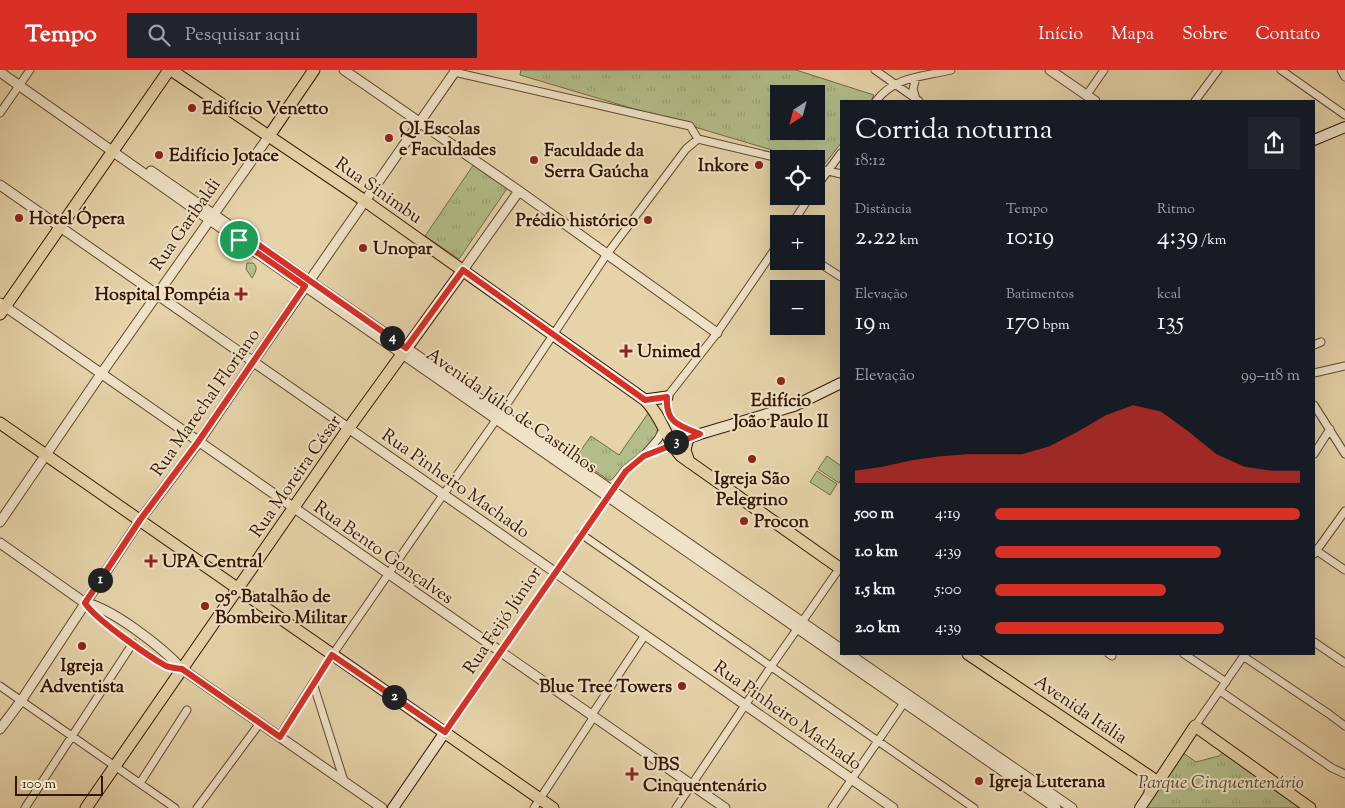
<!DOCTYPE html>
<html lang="pt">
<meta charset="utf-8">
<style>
:root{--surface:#171b24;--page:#20242c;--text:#f1f3f6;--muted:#9ea1a6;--accent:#d93025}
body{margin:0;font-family:"Sorts Mill Goudy",serif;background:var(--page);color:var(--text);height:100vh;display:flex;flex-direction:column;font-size:19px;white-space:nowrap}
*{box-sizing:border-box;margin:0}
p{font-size:16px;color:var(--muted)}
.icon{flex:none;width:28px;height:28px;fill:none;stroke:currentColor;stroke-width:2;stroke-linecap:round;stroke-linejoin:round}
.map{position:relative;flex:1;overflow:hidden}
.details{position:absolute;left:840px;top:30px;width:475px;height:555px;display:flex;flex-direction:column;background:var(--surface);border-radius:0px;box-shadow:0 5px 20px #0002}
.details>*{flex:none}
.needle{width:32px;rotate:216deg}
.buttons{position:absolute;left:770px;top:15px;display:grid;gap:10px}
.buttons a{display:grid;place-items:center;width:55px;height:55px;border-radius:0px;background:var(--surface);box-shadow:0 5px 20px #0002;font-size:25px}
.scale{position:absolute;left:15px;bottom:12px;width:88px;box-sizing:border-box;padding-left:5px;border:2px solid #351701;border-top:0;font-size:14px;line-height:18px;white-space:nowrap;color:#351701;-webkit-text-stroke:4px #efe2c7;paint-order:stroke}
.pin{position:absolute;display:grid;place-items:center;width:42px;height:42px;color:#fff;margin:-21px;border:2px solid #fff;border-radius:50%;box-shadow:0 1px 5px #0007}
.km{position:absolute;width:25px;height:25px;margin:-12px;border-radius:50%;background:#222;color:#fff;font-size:14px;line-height:25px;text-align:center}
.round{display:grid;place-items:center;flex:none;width:52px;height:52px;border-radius:0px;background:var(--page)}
.head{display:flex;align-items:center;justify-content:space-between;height:85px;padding:0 15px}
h1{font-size:28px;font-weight:600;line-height:38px}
.metrics{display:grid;grid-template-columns:repeat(3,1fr);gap:8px;height:85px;padding:5px 15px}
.metrics div{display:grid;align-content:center}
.metrics b{font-size:25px;font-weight:600}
.metrics small{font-size:14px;font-weight:400}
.metrics p{font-size:14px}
.chart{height:140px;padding:10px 15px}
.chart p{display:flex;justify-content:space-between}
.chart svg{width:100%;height:90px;margin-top:5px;fill:var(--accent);opacity:.7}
ul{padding:0 15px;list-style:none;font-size:16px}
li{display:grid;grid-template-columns:80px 60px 1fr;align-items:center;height:38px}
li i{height:12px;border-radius:6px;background:var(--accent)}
header{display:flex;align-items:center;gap:30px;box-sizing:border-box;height:70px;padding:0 25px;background:var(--accent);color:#fff}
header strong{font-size:24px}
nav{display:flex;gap:28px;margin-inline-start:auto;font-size:18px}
.search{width:350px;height:45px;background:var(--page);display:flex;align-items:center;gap:12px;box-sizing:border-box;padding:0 18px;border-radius:0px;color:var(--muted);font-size:19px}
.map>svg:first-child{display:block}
.green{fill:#b2bd8a;stroke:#746a46}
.park{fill:url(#park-tufts);stroke:#746a46;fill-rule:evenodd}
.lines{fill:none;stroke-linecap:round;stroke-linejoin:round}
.minor-casing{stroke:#61462b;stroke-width:9}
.tertiary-casing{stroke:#61462b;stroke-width:11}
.secondary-casing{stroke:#351701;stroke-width:12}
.primary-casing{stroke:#351701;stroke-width:13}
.minor{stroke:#efe2c7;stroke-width:7}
.tertiary{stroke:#efe2c7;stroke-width:9}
.secondary{stroke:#efe2c7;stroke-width:10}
.primary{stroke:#e6d3a9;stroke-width:11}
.route-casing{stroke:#fff;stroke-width:10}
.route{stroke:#d93025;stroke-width:6}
.poi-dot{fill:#8f2418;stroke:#efe2c7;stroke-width:2}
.labels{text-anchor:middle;stroke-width:4;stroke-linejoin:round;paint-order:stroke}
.poi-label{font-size:18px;font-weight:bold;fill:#351701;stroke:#efe2c7;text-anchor:start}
.street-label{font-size:18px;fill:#351701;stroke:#efe2c7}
.park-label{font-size:18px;font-style:italic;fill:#5a492a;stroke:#efe2c7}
</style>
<header>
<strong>Tempo</strong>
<div class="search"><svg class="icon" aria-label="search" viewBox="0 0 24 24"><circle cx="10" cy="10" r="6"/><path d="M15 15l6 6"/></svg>Pesquisar aqui</div>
<nav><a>Início</a><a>Mapa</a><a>Sobre</a><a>Contato</a></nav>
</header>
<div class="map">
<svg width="1345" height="738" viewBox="0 0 1345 738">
<defs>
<pattern id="park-tufts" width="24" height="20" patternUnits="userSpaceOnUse" patternTransform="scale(1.25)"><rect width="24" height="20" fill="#b2bd8a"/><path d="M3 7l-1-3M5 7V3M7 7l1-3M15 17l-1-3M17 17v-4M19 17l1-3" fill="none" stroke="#9aa275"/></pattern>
</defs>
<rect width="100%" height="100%" fill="#e6d3a9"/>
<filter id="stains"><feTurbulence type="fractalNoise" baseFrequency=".004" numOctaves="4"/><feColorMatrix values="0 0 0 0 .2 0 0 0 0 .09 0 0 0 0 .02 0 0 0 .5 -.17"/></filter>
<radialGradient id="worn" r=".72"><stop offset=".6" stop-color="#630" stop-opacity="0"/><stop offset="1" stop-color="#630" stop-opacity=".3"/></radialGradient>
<path class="green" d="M247 193H253C259 197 255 203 252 208L246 199Z
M827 386 841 396V409L839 413 818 399Z
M817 401 837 414 830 425 810 412Z"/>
<path class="park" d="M521 0H796L874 25 871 31H841V73L824 95 816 93V89H802L520 5ZM779 24H816V61H779Z
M474 94 508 117 459 189 425 166Z
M649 342 658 355C657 380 635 383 621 398 618 402 615 407 611 410H608L576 387 591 366 619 385Z
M1225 681 1305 738H1143L1182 682 1196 692 1219 686Z"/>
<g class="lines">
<g class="minor-casing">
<path id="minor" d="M875 0 919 31
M1281 0 1345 45
M1341 0 1345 7
M454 2 690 56 698 69 782 89
M1086 26 1104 0
M916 29 913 19 916 8
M876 31C895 6 922 7 951 0
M1195 31 1218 0
M0 43 30 0
M816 98 841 104
M816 117 841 83
M792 154 810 126
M816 191 841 207
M1314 275 1321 272
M1314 303 1345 296
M1314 335 1345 384
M700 364C679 356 665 351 667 327L717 263 779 173
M645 384 658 369 664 358
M1314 384 1330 359
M581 464 974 738
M1314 479 1345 500
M1314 484 1345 441
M85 533C95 550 148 585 166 596 171 598 176 598 182 599
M1314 572 1345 593
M1109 584 1112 586
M1184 584 1226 612
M1243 586 1329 644 1345 656
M313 613 344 711
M0 616 175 738
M1220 621 1332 698 1345 704
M1195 656 1245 584
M445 662 626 401 644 386 672 374
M279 667 313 613 443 425 501 343 607 184 686 79 698 69
M140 713 187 640
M25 738 133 573
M197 738 260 653
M534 738 591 651 593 643 645 565
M676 738 772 595 841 496
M832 738 906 630"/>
</g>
<g class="tertiary-casing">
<path id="tertiary" d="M344 0 519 121 717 263
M1050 0 1095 31
M0 2 234 167 1056 738
M151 101 841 579
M0 115 893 738
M463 200 519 121
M0 233 725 738
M0 452 101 304 269 66
M0 473 85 533C112 538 163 578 182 599L382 738
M849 584 1072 738
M0 659 21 631 140 450 198 373 253 292 456 0"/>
</g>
<g class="secondary-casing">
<path id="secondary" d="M1314 70 1345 57
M672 374 700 364 794 336 841 313
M393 738 445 662
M1140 738 1154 717"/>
</g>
<g class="primary-casing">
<path id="primary" d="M171 0 365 131 645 330C662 346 666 370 681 386L841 499
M269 66 314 0
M0 244 169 0
M645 330 667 327
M0 353 553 738
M688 368 685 380 689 392
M968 584 1158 712 1195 656 1310 738
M1150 722 1151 707
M86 738 348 359 463 200"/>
</g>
<use href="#minor" class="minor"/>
<use href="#tertiary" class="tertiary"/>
<use href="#secondary" class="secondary"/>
<use href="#primary" class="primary"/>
</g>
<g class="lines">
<g class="route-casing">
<path id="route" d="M243 164 406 278 463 200 645 330 667 327C665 352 679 356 700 364L644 386 626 401 445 662 332 585 280 667 182 599C177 598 171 598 166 596 148 586 95 549 85 533L140 450 198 372 305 216 239 170Z"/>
</g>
<use href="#route" class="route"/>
</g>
<g class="poi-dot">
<circle cx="192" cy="38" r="5"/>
<circle cx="389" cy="68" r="5"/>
<circle cx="159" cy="85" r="5"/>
<circle cx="534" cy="90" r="5"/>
<circle cx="759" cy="95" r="5"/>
<circle cx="19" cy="148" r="5"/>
<circle cx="648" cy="150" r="5"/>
<circle cx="363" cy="178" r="5"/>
<path d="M238.5 216.5h5v5h5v5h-5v5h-5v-5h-5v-5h5z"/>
<path d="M623.5 273.5h5v5h5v5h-5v5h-5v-5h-5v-5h5z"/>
<circle cx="781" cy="311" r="5"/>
<circle cx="752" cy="389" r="5"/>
<circle cx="744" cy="451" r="5"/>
<path d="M148.5 483.5h5v5h5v5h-5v5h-5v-5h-5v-5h5z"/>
<circle cx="205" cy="536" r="5"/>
<circle cx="82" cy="576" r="5"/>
<circle cx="682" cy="616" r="5"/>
<path d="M629.5 696.5h5v5h5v5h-5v5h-5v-5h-5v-5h5z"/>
<circle cx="979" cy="711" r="5"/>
</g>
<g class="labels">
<g class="poi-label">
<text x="202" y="44">Edifício Venetto</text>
<text x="399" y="64">QI Escolas<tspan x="399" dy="21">e Faculdades</tspan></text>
<text x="544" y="86">Faculdade da<tspan x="544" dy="21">Serra Gaúcha</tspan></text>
<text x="169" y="91">Edifício Jotace</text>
<text x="749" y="101" text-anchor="end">Inkore</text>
<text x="29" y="154">Hotel Ópera</text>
<text x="638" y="156" text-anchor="end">Prédio histórico</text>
<text x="373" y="184">Unopar</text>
<text x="230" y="230" text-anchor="end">Hospital Pompéia</text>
<text x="637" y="287">Unimed</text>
<text x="781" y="336" text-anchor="middle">Edifício<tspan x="781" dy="21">João Paulo II</tspan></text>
<text x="752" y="414" text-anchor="middle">Igreja São<tspan x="752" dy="21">Pelegrino</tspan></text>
<text x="754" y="457">Procon</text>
<text x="162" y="497">UPA Central</text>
<text x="215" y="532">05º Batalhão de<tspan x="215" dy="21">Bombeiro Militar</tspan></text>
<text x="82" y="601" text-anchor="middle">Igreja<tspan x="82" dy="21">Adventista</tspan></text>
<text x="672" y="622" text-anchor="end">Blue Tree Towers</text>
<text x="643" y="700">UBS<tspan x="643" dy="21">Cinquentenário</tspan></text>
<text x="989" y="717">Igreja Luterana</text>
</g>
<g class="street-label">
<text transform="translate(379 120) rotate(35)" y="6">Rua Sinimbu</text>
<text transform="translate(185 154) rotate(-55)" y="6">Rua Garibaldi</text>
<text transform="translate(205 332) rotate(-55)" y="6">Rua Marechal Floriano</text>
<text transform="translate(512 340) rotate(35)" y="6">Avenida Júlio de Castilhos</text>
<text transform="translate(295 406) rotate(-55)" y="6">Rua Moreira César</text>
<text transform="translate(456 413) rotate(35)" y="6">Rua Pinheiro Machado</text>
<text transform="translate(384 482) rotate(35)" y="6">Rua Bento Gonçalves</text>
<text transform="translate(502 550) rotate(-56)" y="6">Rua Feijó Júnior</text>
<text transform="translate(1081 639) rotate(34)" y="6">Avenida Itália</text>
<text transform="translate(788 645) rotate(35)" y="6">Rua Pinheiro Machado</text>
</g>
<g class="park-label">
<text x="1221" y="718">Parque Cinquentenário</text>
</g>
</g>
<rect width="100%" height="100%" filter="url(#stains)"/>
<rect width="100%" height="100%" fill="url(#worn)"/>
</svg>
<div class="buttons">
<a><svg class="needle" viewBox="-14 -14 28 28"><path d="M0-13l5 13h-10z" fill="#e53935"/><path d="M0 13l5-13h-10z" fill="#9ea1a6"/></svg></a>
<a><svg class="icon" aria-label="locate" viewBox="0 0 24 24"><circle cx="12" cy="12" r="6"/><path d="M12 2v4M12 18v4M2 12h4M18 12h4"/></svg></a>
<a>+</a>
<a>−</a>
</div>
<div class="scale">100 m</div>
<div class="pin" style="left:239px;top:170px;background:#1e9e55"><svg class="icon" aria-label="arrive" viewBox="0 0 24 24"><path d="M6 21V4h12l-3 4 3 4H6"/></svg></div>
<b class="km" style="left:100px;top:510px">1</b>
<b class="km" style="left:394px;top:627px">2</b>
<b class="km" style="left:676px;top:372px">3</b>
<b class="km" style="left:392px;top:268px">4</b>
<section class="details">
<div class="head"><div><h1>Corrida noturna</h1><p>18:12</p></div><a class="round"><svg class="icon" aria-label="share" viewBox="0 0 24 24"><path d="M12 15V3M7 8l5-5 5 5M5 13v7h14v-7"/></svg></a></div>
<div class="metrics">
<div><p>Distância</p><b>2.22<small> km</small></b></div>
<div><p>Tempo</p><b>10:19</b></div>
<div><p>Ritmo</p><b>4:39<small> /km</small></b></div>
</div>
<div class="metrics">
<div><p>Elevação</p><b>19<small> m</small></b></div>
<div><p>Batimentos</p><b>170<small> bpm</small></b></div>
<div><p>kcal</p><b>135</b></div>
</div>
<div class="chart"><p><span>Elevação</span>99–118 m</p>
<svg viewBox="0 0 160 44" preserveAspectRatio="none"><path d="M0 44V38L10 36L20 33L30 31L40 30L50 30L60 30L70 26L80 19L90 11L100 6L110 9L120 19L130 30L140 36L150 38L160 38V44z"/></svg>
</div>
<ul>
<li><b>500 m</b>4:19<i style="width:100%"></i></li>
<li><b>1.0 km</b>4:39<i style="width:74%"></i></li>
<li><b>1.5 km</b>5:00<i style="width:56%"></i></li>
<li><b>2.0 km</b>4:39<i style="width:75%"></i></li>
</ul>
</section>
</div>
